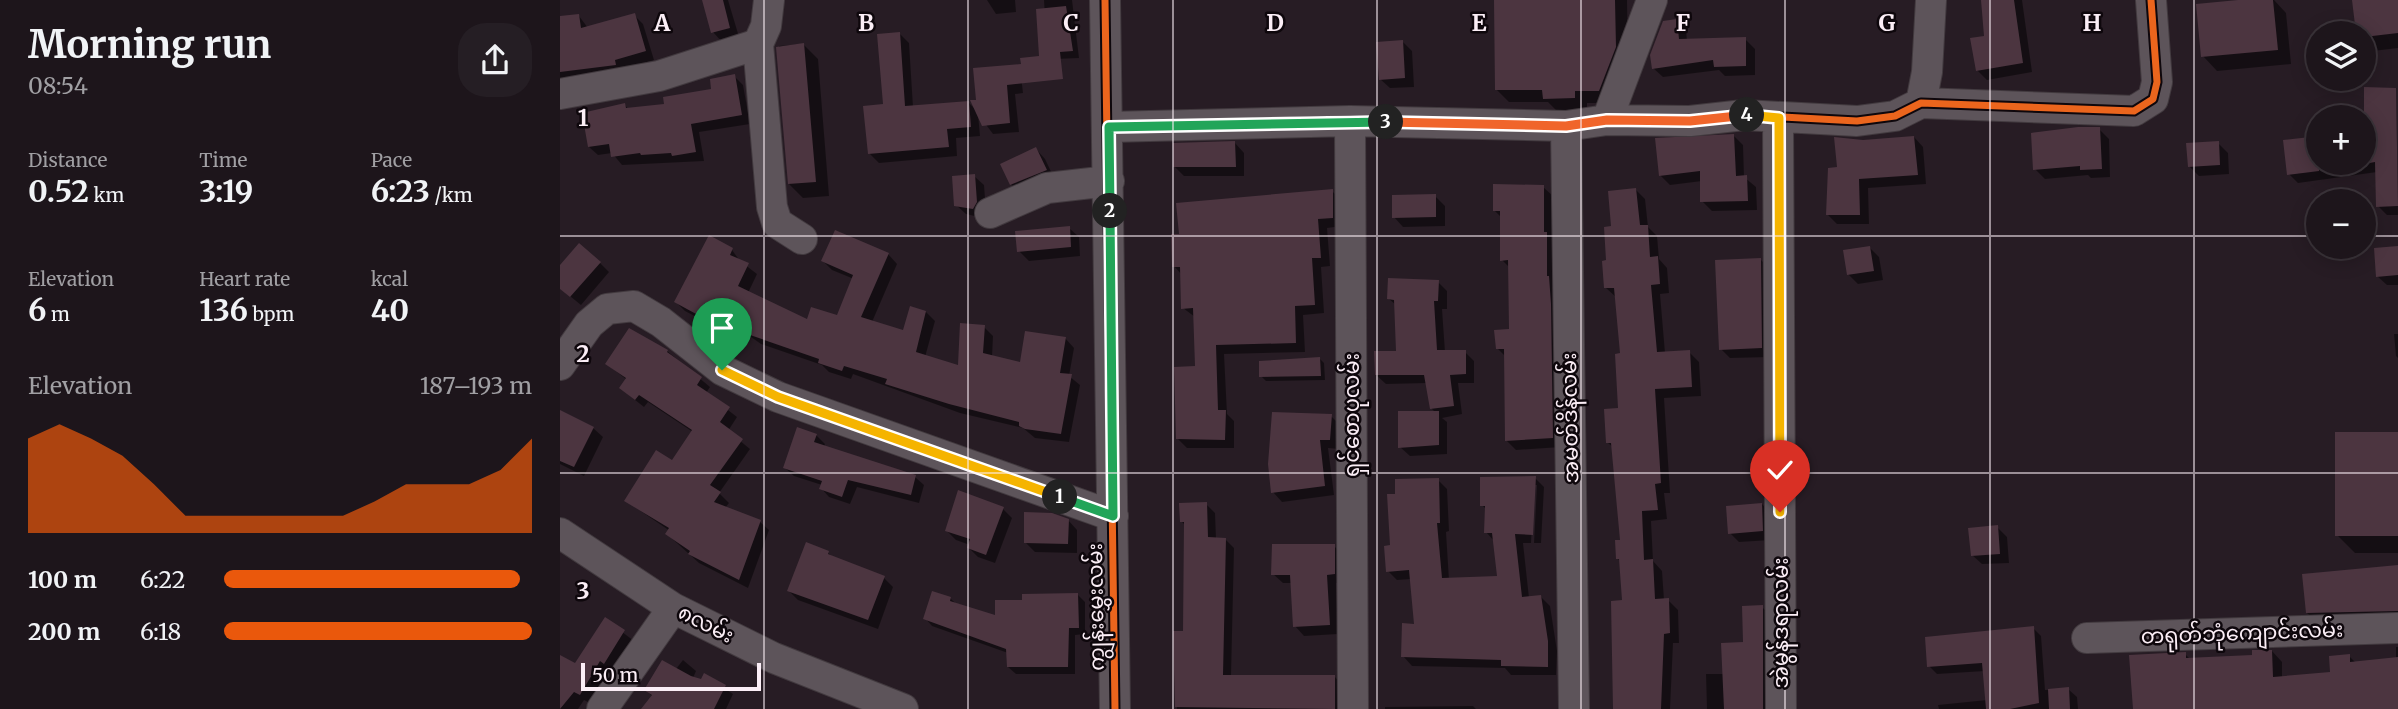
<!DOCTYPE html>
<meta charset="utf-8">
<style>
:root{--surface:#1d151b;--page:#251e24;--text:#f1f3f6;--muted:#a09fa3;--line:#3b343a;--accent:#ea580c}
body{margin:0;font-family:Merriweather,"Noto Sans Myanmar",serif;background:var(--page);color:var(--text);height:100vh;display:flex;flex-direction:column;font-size:26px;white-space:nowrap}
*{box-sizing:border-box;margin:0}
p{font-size:23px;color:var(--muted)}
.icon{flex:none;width:38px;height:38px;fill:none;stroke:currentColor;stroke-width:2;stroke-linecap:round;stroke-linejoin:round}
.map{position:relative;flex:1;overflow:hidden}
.details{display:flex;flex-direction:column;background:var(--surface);width:560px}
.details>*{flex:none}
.controls{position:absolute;left:1746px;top:21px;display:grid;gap:14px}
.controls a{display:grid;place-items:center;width:70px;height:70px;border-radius:50%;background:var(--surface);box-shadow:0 4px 18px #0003,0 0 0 2px var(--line);font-size:35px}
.scale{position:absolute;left:21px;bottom:18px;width:180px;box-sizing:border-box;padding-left:7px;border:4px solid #fbeef6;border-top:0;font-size:19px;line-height:24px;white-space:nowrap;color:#fbeef6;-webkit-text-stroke:5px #0e070c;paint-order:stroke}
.pin{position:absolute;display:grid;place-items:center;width:60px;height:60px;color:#fff;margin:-72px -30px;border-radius:50% 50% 50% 0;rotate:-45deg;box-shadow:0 0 7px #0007}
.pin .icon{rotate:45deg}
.km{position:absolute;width:35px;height:35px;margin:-18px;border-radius:50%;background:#222;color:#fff;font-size:19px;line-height:35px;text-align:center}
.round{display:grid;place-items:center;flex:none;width:74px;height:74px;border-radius:28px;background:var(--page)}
.overview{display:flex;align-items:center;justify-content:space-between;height:119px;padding:0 28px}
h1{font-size:38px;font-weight:700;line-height:52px}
.figures{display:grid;grid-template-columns:repeat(3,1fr);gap:10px;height:119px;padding:7px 28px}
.figures div{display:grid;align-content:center}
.figures b{font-size:30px;font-weight:700}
.figures small{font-size:19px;font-weight:400}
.figures p{font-size:19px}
.chart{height:196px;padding:14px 28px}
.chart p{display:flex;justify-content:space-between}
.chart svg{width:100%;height:126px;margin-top:7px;fill:var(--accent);opacity:.7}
ul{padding:0 28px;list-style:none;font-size:23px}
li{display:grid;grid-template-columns:112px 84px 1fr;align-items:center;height:52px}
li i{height:18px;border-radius:9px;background:var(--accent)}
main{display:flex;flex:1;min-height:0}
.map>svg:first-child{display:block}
.shadow{fill:#0007}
.building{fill:#4c3540}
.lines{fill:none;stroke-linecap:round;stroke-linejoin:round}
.minor-casing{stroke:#423a3f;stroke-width:32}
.minor{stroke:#5d545a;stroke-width:30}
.cycleway-casing{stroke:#0e070c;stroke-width:11}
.cycleway{stroke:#eb651d;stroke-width:7}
.split-1-casing{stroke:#fff;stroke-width:14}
.split-2-casing{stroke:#fff;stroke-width:14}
.split-3-casing{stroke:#fff;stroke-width:14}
.split-4-casing{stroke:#fff;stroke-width:14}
.split-5-casing{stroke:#fff;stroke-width:14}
.split-1{stroke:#f5b400;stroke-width:9}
.split-2{stroke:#22a559;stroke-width:9}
.split-3{stroke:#22a559;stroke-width:9}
.split-4{stroke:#f0652b;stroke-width:9}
.split-5{stroke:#f5b400;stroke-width:9}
.grid{fill:none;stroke:#fbeef6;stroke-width:2;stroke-opacity:0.55}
.labels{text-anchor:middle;stroke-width:5;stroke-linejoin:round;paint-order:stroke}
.street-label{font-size:21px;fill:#fbeef6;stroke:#0e070c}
.grid-label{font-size:23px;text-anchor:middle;font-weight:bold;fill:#fbeef6;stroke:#0e070c;stroke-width:5;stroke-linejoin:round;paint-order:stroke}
</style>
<main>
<section class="details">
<div class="overview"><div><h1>Morning run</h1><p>08:54</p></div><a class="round"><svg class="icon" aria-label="share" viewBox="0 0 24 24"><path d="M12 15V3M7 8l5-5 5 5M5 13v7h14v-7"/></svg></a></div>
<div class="figures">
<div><p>Distance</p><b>0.52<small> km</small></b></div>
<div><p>Time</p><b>3:19</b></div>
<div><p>Pace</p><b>6:23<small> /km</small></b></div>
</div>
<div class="figures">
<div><p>Elevation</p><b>6<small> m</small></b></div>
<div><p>Heart rate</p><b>136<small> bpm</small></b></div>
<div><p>kcal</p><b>40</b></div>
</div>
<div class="chart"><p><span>Elevation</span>187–193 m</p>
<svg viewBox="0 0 160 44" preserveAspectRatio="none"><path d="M0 44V11L10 6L20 11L30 17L40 27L50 38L60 38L70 38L80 38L90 38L100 38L110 33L120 27L130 27L140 27L150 22L160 11V44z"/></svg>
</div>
<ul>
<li><b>100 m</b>6:22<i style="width:96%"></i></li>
<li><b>200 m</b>6:18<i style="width:100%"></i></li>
</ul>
</section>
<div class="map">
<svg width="1838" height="709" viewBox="0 0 1838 709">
<rect width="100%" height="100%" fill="#271c24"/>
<path class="shadow" d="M144 0H168L179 37 162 42 153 32Z
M427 0H455L456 12 436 14Z
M484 0H512L519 58 495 59 487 52Z
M936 0H1067L1068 61 1052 103H1027V111H997L988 102H949L936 89Z
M1422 0H1462L1472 72 1427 80 1417 70 1426 37Z
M1698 0H1714L1726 13 1731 64 1657 71 1643 56Z
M1838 0V48L1813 51 1804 43V33H1798L1794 1Z
M74 15 83 24 94 60 64 69 0 79V18L19 16 28 28Z
M1116 21 1126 30 1127 41 1185 39 1195 49V75L1165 76 1159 70 1103 77 1093 68Z
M339 33 349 43 353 107 408 102 416 110 413 102 461 76 463 93 455 94 459 132 433 134 418 114 420 136 396 138 397 156 319 163 310 154 324 106Z
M842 41 852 51 854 87 830 88 820 79Z
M243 44 258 59 269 196 243 198 229 184 219 46Z
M174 76 183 85 190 124 139 132 144 161 62 165 52 153 38 155 29 147 64 104 69 110 106 106 153 91Z
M1836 90 1838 215H1827L1818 206 1817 172 1738 183 1729 174 1759 163H1804Z
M1539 129 1549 139 1550 177 1531 178 1528 175 1485 179 1475 169Z
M1173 135 1183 145 1184 177 1196 187 1197 210 1152 211 1142 201V181L1110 185 1100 175Z
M1354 137 1363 147 1366 184 1308 188 1309 224H1277L1268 215 1279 169 1303 141Z
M675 143 684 153V176H624L614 166Z
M1658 143 1668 153 1669 174 1639 176 1629 166Z
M476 149 485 159 495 180 460 194 451 184Z
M414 176 424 185 426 212 423 218 406 214 396 205Z
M983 187 993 196 1001 447 956 450 946 440V357L938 349 951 331 950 268 942 260 941 217 934 210Z
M1075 189 1085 199 1088 227 1097 236 1099 259 1107 268 1109 293 1100 294 1105 353 1129 352 1139 362 1141 396 1104 398 1110 493H1104L1107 519 1091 521 1093 561 1102 571 1104 600H1108L1118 610 1119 643H1113L1110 709H1055L1064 602 1061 562 1057 558 1062 542 1054 448 1048 443 1060 410 1062 355 1057 298 1046 288 1053 228Z
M772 191 781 200 782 226 767 228 770 266 761 267 764 313 743 315 745 352 664 354 667 414 674 421V448H627L618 439 637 368 635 317 623 308 622 275 614 266Z
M875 196 885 206V226L843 227 834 217Z
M509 228 519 237 520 256 469 261 459 251Z
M149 238 172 250 180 261 197 274 188 293 248 321 278 317 294 279 272 270 263 261 328 254 337 264 312 322 344 332 366 312 375 321 365 357 399 367 424 327 433 336 432 357 462 364 505 338 514 348 509 376 520 385 509 442 475 438 463 428 400 413 293 374 291 379 269 372 262 365 201 344 154 311 148 323 125 311 116 302Z
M1310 248 1319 257 1323 280 1298 284 1288 274Z
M1838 248V285H1827L1817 276Z
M1201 260 1210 269V357L1170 358 1161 349Z
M40 263 49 272 21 305 0 288V268Z
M878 282 887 291V309H882L885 352H905L914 361V383H898L902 414 882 418 887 422V454L850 456 840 447 876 413 872 409 868 383 826 384 816 375 838 353 836 305 829 299Z
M1834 334H1838V358L1836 356Z
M107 351 150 387 146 393 177 417 168 431 190 449 159 493 169 503 165 508 200 522 209 530 188 588 139 563 107 534 110 531 66 501 112 462 133 432 88 402 84 407 70 396 61 388 67 380 47 364Z
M760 359 764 363 765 380 706 381 701 376Z
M0 414 33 428 43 437 24 476 0 464Z
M771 416 780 425 779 449 768 448 774 495 722 502 713 492Z
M1838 434V553H1795L1777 535Z
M256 435 265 444 264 447 355 477 364 485 359 503 297 487 290 504 269 497 261 488 262 485 234 476 225 468Z
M975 478 984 487 981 543H974L977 485H974L971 543H963L969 598 981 597 990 606 997 651 996 675H951L945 668 852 666 843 656 856 625 851 579 837 580 828 571 832 547 878 480 887 489 889 531 886 532 889 580 939 578 934 541 926 532 927 510 922 505Z
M646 504 655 513 656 539H665L674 548 671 676 775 677 783 686 785 709H617L615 633 625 632V525L621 521Z
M1202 504 1211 514V540L1179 542 1170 533Z
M443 509 452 518 435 563 418 557 409 548 410 545 396 540 387 531Z
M508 520 517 530V553L475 552 466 543Z
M1437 527 1447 537 1449 563 1422 564 1412 555Z
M774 546 783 555 784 583H776L778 634 744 636 735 626 732 583H723L713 574Z
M268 553 274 558 324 578 333 587 318 629 238 600 229 591Z
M1838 567V621L1758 623 1747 613Z
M518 595 525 602V634L515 635V674H456L448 667V653L372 626 365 618 390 598 398 606 437 618 464 602Z
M1202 607 1212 617 1214 709H1147L1146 674H1164L1185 644Z
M45 619 74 641 54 672 50 669 30 703 24 700 18 709H0V669L15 666Z
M1473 628 1481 636 1485 690 1508 689 1517 697 1518 709H1379L1378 705 1427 700 1425 671 1377 674 1369 666Z
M1836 647H1838V709H1575L1625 654 1631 660 1694 657 1712 651 1722 662V678L1772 674 1789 656 1796 663 1836 659Z
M123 660 136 671 133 678 142 681 145 676 173 694 166 709H83L93 697 86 690 116 669Z
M913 706 916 709H825V707Z"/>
<path class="building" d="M142 0H163L170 28 151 33Z
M934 0H1055L1056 47 1039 91H1015V98L983 99 982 90H935Z
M1421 0H1454L1463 63 1416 71 1410 38 1424 36Z
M1678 0H1713L1718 50 1641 57 1636 4Z
M1792 0H1838V33L1804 37V33H1796Z
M506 6 513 51 500 52 503 79 447 85 450 123 422 126 410 100H416L413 68 461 64 460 58 479 56 476 9Z
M75 13 86 51 55 60 56 65 0 72V16L19 14 21 28Z
M1117 19 1119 39 1186 37V66L1154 67 1153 60 1092 69 1090 55 1103 21Z
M340 32 345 106 409 101 411 127 387 129 389 147 308 154 303 106 323 104 317 34Z
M843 40 845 78 819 80 816 42Z
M244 43 256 182 228 184 216 47Z
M175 74 182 115 131 124 136 152 112 156 111 153 81 155 80 153 51 157 49 144 28 147 22 113 65 103 66 108 104 104 103 97 151 89 150 79Z
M1804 87 1836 88 1838 206 1816 207 1815 162 1804 164Z
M1518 127H1540L1542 169 1520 170V166L1473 170 1471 133Z
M1174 134 1176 176 1187 175 1188 201 1140 202V171L1099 176 1095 138Z
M1354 136 1358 175 1299 179 1300 215H1266L1268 168 1277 167 1274 137 1303 140Z
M1759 136V171L1727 175 1723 140Z
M675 141 676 167H613V143Z
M1659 141 1660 165 1628 167 1626 143Z
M476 147 487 170 450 185 440 164Z
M415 174 417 202 413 209 394 206 392 176Z
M933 184 984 185V232H987V276H989L991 304 993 438 945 441 944 349H936L934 330 949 329 948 260 940 261V211H933Z
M1076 188 1080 225H1088L1090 257 1098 256 1100 284 1091 285 1097 352 1130 350 1132 387 1095 389 1101 483 1095 484 1098 510 1082 511 1084 560 1093 559 1095 599 1109 598 1110 633 1104 634 1101 709H1053L1051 601 1062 600 1059 559H1056L1055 540H1060L1051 443H1046L1044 409 1058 408 1055 354 1060 353 1054 288H1044L1042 261 1046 260 1044 227 1051 226 1048 191Z
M773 189V218L758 219 761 258H752L755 305 735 306 736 343 656 345 658 410H666L665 440 616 439 614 367 635 366 633 308 621 309 620 267H612L611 234H619L616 203Z
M876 194V217L832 218V195Z
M510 226 511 247 457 252 455 231Z
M275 230 329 253 301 317 343 330 350 306 366 311 356 352 398 365 400 323 425 325 423 353 460 362 465 331 506 337 500 373 512 374 501 434 465 429 459 426V422L389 404 325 384 327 379 284 366 282 371 258 363 259 359 190 335 145 303 138 315 114 302 149 235 173 248 170 255 189 263 178 286 247 319 251 307 277 315 293 275 261 261Z
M19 243 41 262 10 297 0 289V265Z
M1310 246 1314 271 1287 275 1283 250Z
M1838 246V275L1816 277 1814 248Z
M1201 258 1202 348 1159 350 1155 260Z
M828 278 879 280 878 301H874L877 350H906V374L890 375 894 406 870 409 864 375H815L814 351H836L834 300 827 299Z
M69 328 108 350 107 352 142 377 137 385 170 407 160 422 183 439 150 485 161 492 154 502 201 520 179 580 128 554 130 551 105 534 109 528 64 501 96 450 112 460 132 430 79 395 75 400 59 388 66 378 45 364Z
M760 357 761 376 699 377V361Z
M0 410 34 427 14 467 0 461Z
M838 411H879V445L838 448Z
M712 412 772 414 770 440H760L765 486 711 493 708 464Z
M237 427 257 434 254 442 356 475 351 495 288 480 282 497 259 489 262 481 223 468Z
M1775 432H1838V536H1775Z
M976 476 973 535 955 534 962 597 981 595 988 641V667L941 666V660L841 657 842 623 854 624 849 570 826 572 824 546 830 545 827 494H835V479L879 478 880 523H877L882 578 937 576 932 533H924L925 506H920V477Z
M398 490 444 507 426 555 407 548 410 539 385 531Z
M647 502 648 537 666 538 663 675H775V709L615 707 613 631H623L624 522H620L619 503Z
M1202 503 1203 531 1168 534 1166 506Z
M464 512 492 513 509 519 508 544 464 543Z
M1438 525 1440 554 1411 556 1408 528Z
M246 542 269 551 268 554 325 576 308 620 227 591Z
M712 544H775V574L767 575 770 625 733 627 730 575H711Z
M1838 565V611L1746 613 1742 574Z
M372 591 391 597 390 601 435 615V600H462V594L518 593 519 628H509L508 667H447L446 649 363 619Z
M1203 605V709H1164L1161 643 1183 642 1182 606Z
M45 617 65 630 44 664 40 661 20 695 14 692 0 709V655L15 663Z
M1474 626 1479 703 1450 709H1426L1422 663 1367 667 1365 637Z
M1692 650H1712L1713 677 1770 672 1769 656 1790 654V662L1838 657V709H1573L1569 655 1626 652V658L1692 655Z
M102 660 131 676 141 679 144 673 166 685 154 709H81L92 695 84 690Z
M1509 687 1510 709H1489L1488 689Z"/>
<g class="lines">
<g class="minor-casing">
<path id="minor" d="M545 0 555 709
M198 44 212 207 217 223 242 239
M0 94 99 76 198 44 206 26 209 0
M1361 103 1367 72 1371 0
M1218 118 1221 709
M1047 120 1092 0
M790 121 793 709
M1006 126 1014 709
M549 127 790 121 1006 126 1047 120 1130 121 1184 115 1297 121 1335 116 1361 103 1574 111 1593 99 1597 82 1591 0
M430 213 487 188 549 181
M0 365 29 324 47 309 74 306 101 322 162 370 218 397 553 516
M0 533 113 608 214 658 343 709
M1527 638 1838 628
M42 709 113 608"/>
</g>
<use href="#minor" class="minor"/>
<g class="cycleway-casing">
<path id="cycleway" d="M545 0 555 709
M549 127 790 121 1006 126 1047 120 1130 121 1184 115 1297 121 1335 116 1361 103 1574 111 1593 99 1597 82 1591 0"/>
</g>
<use href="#cycleway" class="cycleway"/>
</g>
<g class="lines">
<g class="split-1-casing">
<path id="split-1" d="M162 370 218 397 500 497"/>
</g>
<g class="split-2-casing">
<path id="split-2" d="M500 497 553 516 550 211"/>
</g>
<g class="split-3-casing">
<path id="split-3" d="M550 211 549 127 826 122"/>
</g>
<g class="split-4-casing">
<path id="split-4" d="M826 122 1006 126 1047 120 1130 121 1187 115"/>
</g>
<g class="split-5-casing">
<path id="split-5" d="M1187 115 1219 118 1220 512"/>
</g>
<use href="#split-1" class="split-1"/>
<use href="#split-2" class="split-2"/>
<use href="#split-3" class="split-3"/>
<use href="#split-4" class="split-4"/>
<use href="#split-5" class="split-5"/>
</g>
<path class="grid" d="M204 0V709M408 0V709M613 0V709M817 0V709M1021 0V709M1225 0V709M1430 0V709M1634 0V709M0 236H1759M1804 236H1838M0 473H1838"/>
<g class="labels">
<g class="street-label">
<text transform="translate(792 415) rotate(-90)" y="7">ရှင်စောပုလမ်း</text>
<text transform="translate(1010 418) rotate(-91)" y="7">အမတ်ဒိန်လမ်း</text>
<text transform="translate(536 607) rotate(-91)" y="7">ကျွန်းမွှေးလမ်း</text>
<text transform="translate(1221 623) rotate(-90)" y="7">အဲမွန်ဒရာလမ်း</text>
<text transform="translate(146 624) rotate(27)" y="7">၈လမ်း</text>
<text transform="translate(1682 633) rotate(-2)" y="7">တရုတ်ဘုံကျောင်းလမ်း</text>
</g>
</g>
<g class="grid-label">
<text x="102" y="31">A</text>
<text x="306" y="31">B</text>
<text x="511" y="31">C</text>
<text x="715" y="31">D</text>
<text x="919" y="31">E</text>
<text x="1123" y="31">F</text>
<text x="1327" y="31">G</text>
<text x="1532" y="31">H</text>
<text x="23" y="126">1</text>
<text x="23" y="362">2</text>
<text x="23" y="599">3</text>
</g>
</svg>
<div class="controls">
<a><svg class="icon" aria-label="layers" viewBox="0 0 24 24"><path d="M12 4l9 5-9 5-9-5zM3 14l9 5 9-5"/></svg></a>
<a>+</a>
<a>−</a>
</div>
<div class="scale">50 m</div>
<div class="pin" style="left:162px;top:370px;background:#1e9e55"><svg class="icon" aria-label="arrive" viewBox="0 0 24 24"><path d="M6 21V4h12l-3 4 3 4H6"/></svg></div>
<div class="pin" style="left:1220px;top:512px;background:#d93025"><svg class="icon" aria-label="check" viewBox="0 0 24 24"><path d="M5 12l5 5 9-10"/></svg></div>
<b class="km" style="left:500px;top:497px">1</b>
<b class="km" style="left:550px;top:211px">2</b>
<b class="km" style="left:826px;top:122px">3</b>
<b class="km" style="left:1187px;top:115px">4</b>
</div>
</main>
